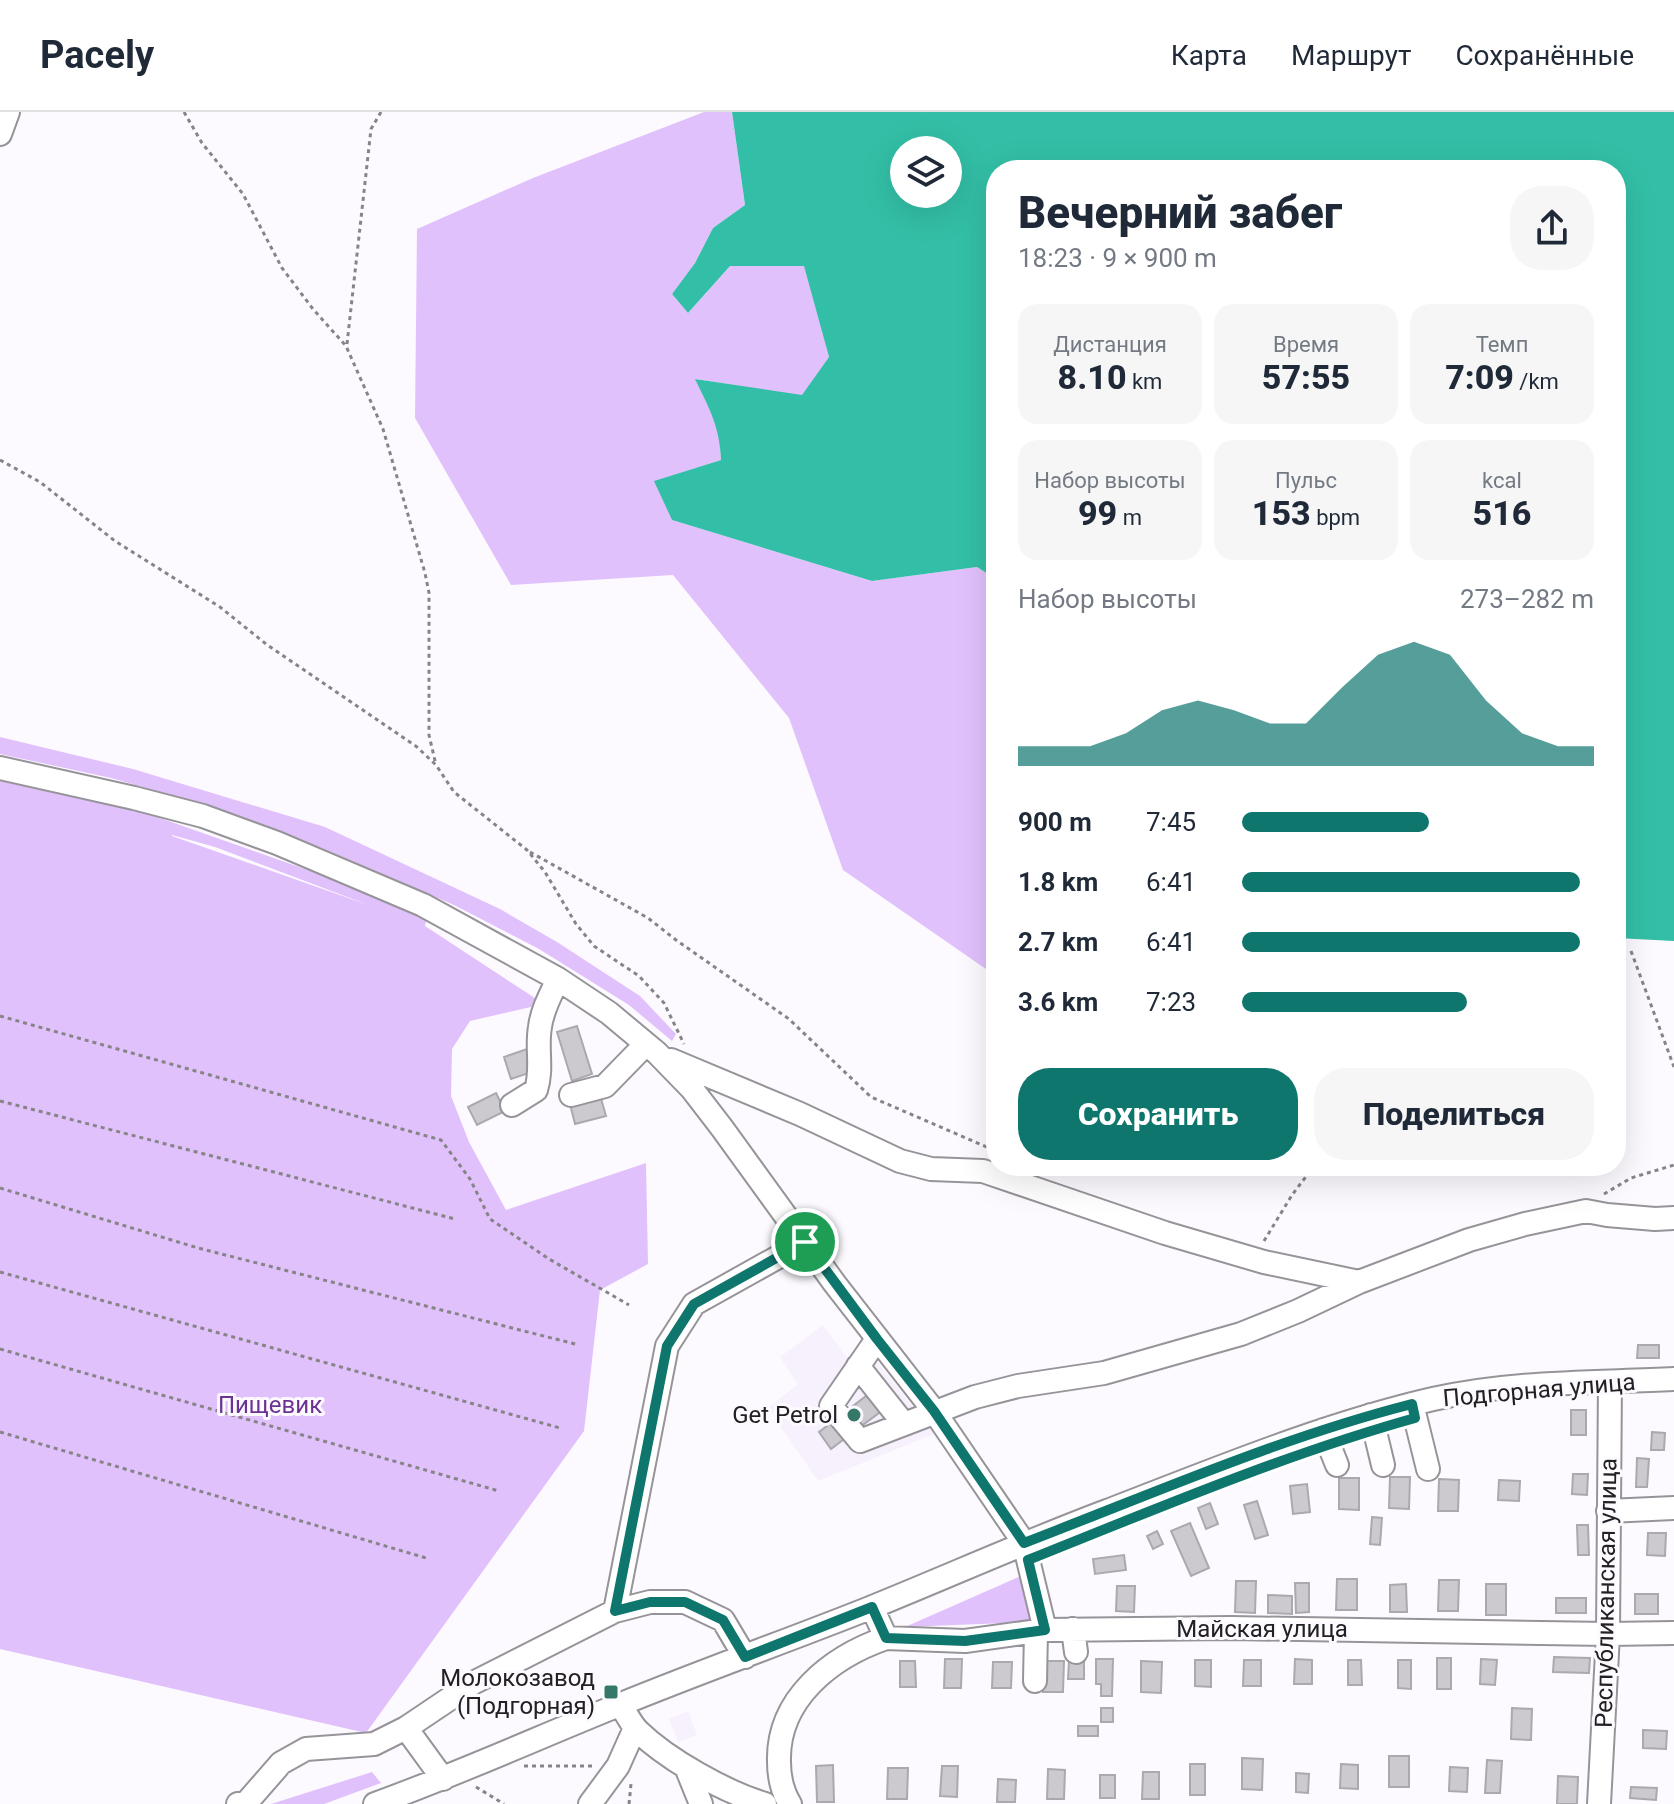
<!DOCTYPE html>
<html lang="ru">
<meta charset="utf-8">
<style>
:root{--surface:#fff;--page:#f6f6f7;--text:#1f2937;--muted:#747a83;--line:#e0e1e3;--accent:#0f766e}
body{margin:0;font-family:Roboto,sans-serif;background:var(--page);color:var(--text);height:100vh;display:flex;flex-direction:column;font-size:30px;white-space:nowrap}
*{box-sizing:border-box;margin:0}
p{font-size:26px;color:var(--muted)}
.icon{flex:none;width:44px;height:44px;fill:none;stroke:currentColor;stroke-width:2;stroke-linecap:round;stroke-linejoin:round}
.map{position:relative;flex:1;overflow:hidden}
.side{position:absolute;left:986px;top:48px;width:640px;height:1016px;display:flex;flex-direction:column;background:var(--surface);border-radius:32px;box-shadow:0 8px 32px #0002}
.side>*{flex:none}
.buttons{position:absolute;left:890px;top:24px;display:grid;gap:16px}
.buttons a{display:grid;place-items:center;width:72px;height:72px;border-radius:50%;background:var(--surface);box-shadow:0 8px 32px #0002;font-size:40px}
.pin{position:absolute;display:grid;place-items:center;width:68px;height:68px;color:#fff;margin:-34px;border:4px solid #fff;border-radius:50%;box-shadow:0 2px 8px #0007}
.round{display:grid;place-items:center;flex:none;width:84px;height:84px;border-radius:32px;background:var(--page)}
.head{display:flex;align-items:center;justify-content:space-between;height:136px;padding:0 32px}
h1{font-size:44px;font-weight:800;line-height:60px}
.stats{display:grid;grid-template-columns:repeat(3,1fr);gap:12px;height:136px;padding:8px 32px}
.stats div{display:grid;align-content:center;border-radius:20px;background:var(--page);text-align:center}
.stats b{font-size:34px;font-weight:800}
.stats small{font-size:22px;font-weight:400}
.stats p{font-size:22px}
.chart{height:224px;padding:16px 32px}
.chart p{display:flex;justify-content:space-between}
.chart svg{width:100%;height:144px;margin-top:8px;fill:var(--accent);opacity:.7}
.button{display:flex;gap:16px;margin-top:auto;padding:16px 32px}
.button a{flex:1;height:92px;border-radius:32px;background:var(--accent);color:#fff;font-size:32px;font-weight:800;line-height:92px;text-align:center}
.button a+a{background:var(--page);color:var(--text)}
ul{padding:0 32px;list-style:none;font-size:26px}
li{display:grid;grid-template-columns:128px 96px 1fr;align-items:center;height:60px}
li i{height:20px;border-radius:10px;background:var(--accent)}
header{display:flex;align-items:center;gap:48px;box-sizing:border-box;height:112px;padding:0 40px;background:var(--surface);border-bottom:2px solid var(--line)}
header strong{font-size:38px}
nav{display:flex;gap:44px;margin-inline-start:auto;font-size:28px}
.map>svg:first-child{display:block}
.built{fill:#f7f0fd}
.green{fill:#e1c1fc;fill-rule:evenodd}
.water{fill:#33bfa7;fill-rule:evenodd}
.building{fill:#ccc9cf;stroke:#aba8ae;stroke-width:2}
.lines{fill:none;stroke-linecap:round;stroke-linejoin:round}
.minor-casing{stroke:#969499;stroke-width:26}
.path{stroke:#868487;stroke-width:3;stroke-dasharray:4 4;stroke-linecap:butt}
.minor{stroke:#fff;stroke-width:22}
.route-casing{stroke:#fff;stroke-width:16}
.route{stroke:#0f766e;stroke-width:10}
.poi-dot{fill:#35786a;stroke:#fdfaff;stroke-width:3}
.labels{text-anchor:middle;stroke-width:6;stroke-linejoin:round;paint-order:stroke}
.street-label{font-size:24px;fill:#212022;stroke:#fdfaff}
.park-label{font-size:24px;fill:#6a3391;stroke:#fdfaff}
.poi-label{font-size:24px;fill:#212022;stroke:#fdfaff;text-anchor:end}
</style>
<header>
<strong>Pacely</strong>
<nav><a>Карта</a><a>Маршрут</a><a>Сохранённые</a></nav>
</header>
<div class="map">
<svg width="1674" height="1692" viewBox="0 0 1674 1692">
<rect width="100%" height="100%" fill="#fdfaff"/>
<path class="built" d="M823 1213 847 1246 863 1232 934 1322 818 1369 768 1296 798 1272 780 1245Z
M688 1599 697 1623 678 1630 669 1607Z"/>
<path class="green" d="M704 0H732L745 93 713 116 695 151 672 182 688 201 730 154H805L829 245 802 284 696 267 713 305 720 328 721 348 655 369 672 408 872 469 977 455 996 467V864L843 758 789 606 673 463 511 473 415 306 417 117 533 66Z
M0 625 133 657 325 715 500 797 557 830 640 884 676 922 672 929 629 893 539 837 454 793 322 736 219 697 111 666 0 642Z
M0 668 129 695 319 762 427 804 425 814 544 892 470 909 452 937 451 984 469 1030 506 1098 646 1051 648 1152 600 1178 584 1319 366 1621 0 1537ZM172 723 215 735 371 794 172 724Z
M1021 1464 1032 1510 905 1515Z
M372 1660 381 1671 324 1692H271Z"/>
<path class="water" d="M732 0H1674V829L1616 826V58H996V467L977 455 872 469 672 408 654 369 721 348C720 315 709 296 695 267L802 283 829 245 804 154H730L688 201 672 182 695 151 713 116 745 93ZM904 38H948V82H904Z"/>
<path class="building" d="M577 914 592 962 572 969 557 920Z
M527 937 532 954 527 956 529 961 511 967 504 945Z
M496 981 505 999 477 1013 468 995Z
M600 983 606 1004 575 1012 570 992Z
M1638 1233H1659V1246H1637Z
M870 1281 883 1298 844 1327 831 1311Z
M1571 1298H1586V1323H1571Z
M831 1311 844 1327 831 1337 819 1320Z
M1652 1320 1665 1321 1664 1338H1651Z
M1637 1346 1649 1347 1647 1375H1636Z
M1573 1362H1588L1587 1383 1572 1382Z
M1390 1365H1410L1409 1397 1389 1396Z
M1339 1366H1359V1398L1339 1397Z
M1439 1367 1459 1368 1458 1399H1438Z
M1499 1368 1520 1369 1519 1389 1498 1388Z
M1307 1372 1310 1400 1293 1402 1290 1374Z
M1257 1389 1268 1423 1255 1427 1244 1393Z
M1210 1391 1218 1412 1206 1417 1198 1396Z
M1372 1405 1382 1406 1380 1433 1370 1432Z
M1190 1411 1209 1456 1191 1464 1171 1419Z
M1577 1413H1588L1589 1443H1578Z
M1157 1419 1163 1432 1153 1437 1147 1424Z
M1648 1421H1666L1665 1444 1647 1443Z
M1124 1443 1126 1458 1095 1462 1093 1447Z
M1337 1467H1357V1498H1336Z
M1439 1468H1459L1458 1499H1438Z
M1236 1469H1256L1255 1501 1235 1500Z
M1295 1471H1309V1500L1296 1501Z
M1406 1472 1407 1500H1390V1473Z
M1486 1472H1506V1503H1486Z
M1117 1474H1135L1134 1500 1116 1499Z
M1635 1482H1658V1502H1635Z
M1268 1483 1292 1484V1502L1268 1501Z
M1556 1486H1586V1501H1556Z
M1554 1545 1590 1546 1589 1561 1553 1560Z
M1437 1546H1451V1577H1437Z
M945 1547H962L961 1576H944Z
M1096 1547H1113L1112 1584H1101V1572H1096Z
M1295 1547 1312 1548V1572H1294Z
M1481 1547 1497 1548 1495 1573 1480 1572Z
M1069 1548H1084V1567H1068Z
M1195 1548H1211V1575L1195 1574Z
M1244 1548H1261V1574H1243Z
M1348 1548H1361L1362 1573H1348Z
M1398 1548H1411V1577L1398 1576Z
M900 1549H915L916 1575H900Z
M1043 1549H1064L1063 1580H1043Z
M1141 1549 1162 1550 1161 1581 1141 1580Z
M993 1550H1012L1011 1576H992Z
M1101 1596H1113V1610H1101Z
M1512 1596 1532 1597 1531 1628 1511 1627Z
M1078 1614H1098V1624H1078Z
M1643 1618 1667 1619 1666 1637 1643 1636Z
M1389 1644H1409V1675H1389Z
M1242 1646 1263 1647 1262 1678 1242 1677Z
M1487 1648 1502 1649 1500 1681H1485Z
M1190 1652H1205V1683H1190Z
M1341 1652 1358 1653V1677L1340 1676Z
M833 1653 834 1690H817L816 1654Z
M942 1654H958L957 1685 940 1684Z
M1450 1655 1468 1656 1467 1680 1449 1679Z
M888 1656H908L907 1687H887Z
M1048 1657 1065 1658 1064 1687H1047Z
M1143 1660H1159V1687H1142Z
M1296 1661 1309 1662 1308 1681 1296 1680Z
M1100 1663H1115V1686H1100Z
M1558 1664 1578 1665 1577 1692H1557Z
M998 1667 1016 1668 1015 1690H997Z
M1631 1675 1657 1676 1656 1688 1630 1686Z"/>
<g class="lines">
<g class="minor-casing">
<path id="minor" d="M0 22 8 0
M0 656 134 686 203 704 277 731 423 793 558 867 609 901 657 941 692 977 722 1016 835 1172 934 1299 1024 1431 1045 1518
M671 948 800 1002 900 1049 931 1057 983 1059 1165 1121 1264 1150 1359 1170
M571 983 605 974 646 932
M512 993 536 978C543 956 536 937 540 915 542 898 551 882 558 867
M877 1227 831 1294 860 1329 975 1285 1018 1274 1104 1261 1241 1222 1298 1199 1359 1170 1469 1128 1525 1112 1586 1099 1607 1103 1655 1107 1674 1106
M858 1254 904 1312
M1412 1292 1428 1357
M1371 1303 1383 1353
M1323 1318 1337 1353
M1608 1399 1674 1396
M872 1495 886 1526 965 1529 1045 1518 1231 1516 1608 1522 1674 1521
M615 1499 667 1234 694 1192 805 1130
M1073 1517 1076 1540
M1035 1569 1036 1519
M620 1592C626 1601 631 1612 638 1619 668 1648 725 1680 765 1692
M406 1616 443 1667
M686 1655 701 1692
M238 1692 247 1690 281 1651 306 1637 374 1632 406 1616 473 1571 615 1499 650 1490H685L723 1508 745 1545
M375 1692C458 1662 537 1626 619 1593 702 1559 787 1529 870 1496 949 1464 1027 1429 1107 1399 1214 1358 1321 1313 1433 1287 1512 1269 1594 1271 1674 1267
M590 1692 618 1654 635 1616
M790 1692C782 1679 779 1665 779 1650 777 1587 831 1545 886 1526
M1599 1692 1608 1522 1610 1270"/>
</g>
<path class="path" d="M184 0 202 31 243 82 282 156 313 197 346 234 383 317 425 461 429 481V623L436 653
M347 232 371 17 381 0
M0 348 40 370 115 429 220 495 266 532 417 635 436 653 454 680 527 738 545 760 576 812 594 834 639 864 664 891 684 932
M530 740 648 806 676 828 789 907 871 985 996 1039
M1631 839 1674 955
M0 904 441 1028 470 1067 490 1107 549 1147 629 1193
M0 989 455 1107
M0 1076 198 1136 579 1233
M1604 1082 1631 1066 1674 1053
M1264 1129 1292 1083 1314 1054
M0 1160 560 1316
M0 1237 499 1379
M0 1320 426 1446
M524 1654H593
M476 1675 504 1692
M629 1692 631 1672"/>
<use href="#minor" class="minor"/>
</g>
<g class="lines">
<g class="route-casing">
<path id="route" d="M805 1130 877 1227 934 1299 1024 1431C1152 1382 1279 1326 1412 1292L1415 1306C1283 1343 1156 1397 1028 1448L1045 1518 965 1529 886 1526 872 1495 745 1545 723 1508 685 1490H650L615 1499 667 1234 694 1192Z"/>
</g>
<use href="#route" class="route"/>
</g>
<g class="poi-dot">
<circle cx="854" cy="1303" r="8"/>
<rect x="603" y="1572" width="16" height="16" rx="4"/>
</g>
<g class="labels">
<g class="street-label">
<text transform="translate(1539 1278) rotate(-5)" y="8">Подгорная улица</text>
<text transform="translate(1606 1481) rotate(-89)" y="8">Республиканская улица</text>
<text x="1262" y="1525">Майская улица</text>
</g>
<g class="park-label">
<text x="270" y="1301">Пищевик</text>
</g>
<g class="poi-label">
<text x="838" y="1311">Get Petrol</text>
<text x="595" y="1574">Молокозавод<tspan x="595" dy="28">(Подгорная)</tspan></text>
</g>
</g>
</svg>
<div class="buttons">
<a><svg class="icon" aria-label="layers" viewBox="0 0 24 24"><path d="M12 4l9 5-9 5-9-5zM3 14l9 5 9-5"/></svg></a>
</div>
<div class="pin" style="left:805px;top:1130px;background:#1e9e55"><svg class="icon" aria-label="arrive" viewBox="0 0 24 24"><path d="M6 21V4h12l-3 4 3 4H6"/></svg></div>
<section class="side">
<div class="head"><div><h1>Вечерний забег</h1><p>18:23 · 9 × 900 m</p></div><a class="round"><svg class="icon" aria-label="share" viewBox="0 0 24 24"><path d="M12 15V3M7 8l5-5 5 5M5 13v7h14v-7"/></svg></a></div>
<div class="stats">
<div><p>Дистанция</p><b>8.10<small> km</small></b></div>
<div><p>Время</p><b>57:55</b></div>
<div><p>Темп</p><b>7:09<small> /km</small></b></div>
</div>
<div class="stats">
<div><p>Набор высоты</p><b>99<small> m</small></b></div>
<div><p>Пульс</p><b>153<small> bpm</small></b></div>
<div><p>kcal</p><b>516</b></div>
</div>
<div class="chart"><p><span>Набор высоты</span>273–282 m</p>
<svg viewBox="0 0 160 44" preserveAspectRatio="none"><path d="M0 44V38L10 38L20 38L30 34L40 27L50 24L60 27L70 31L80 31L90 20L100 10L110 6L120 10L130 24L140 34L150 38L160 38V44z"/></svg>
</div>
<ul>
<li><b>900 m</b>7:45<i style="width:53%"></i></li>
<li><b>1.8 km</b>6:41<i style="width:96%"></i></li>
<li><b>2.7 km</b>6:41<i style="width:96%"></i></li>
<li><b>3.6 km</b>7:23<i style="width:64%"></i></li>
</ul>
<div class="button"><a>Сохранить</a><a>Поделиться</a></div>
</section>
</div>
